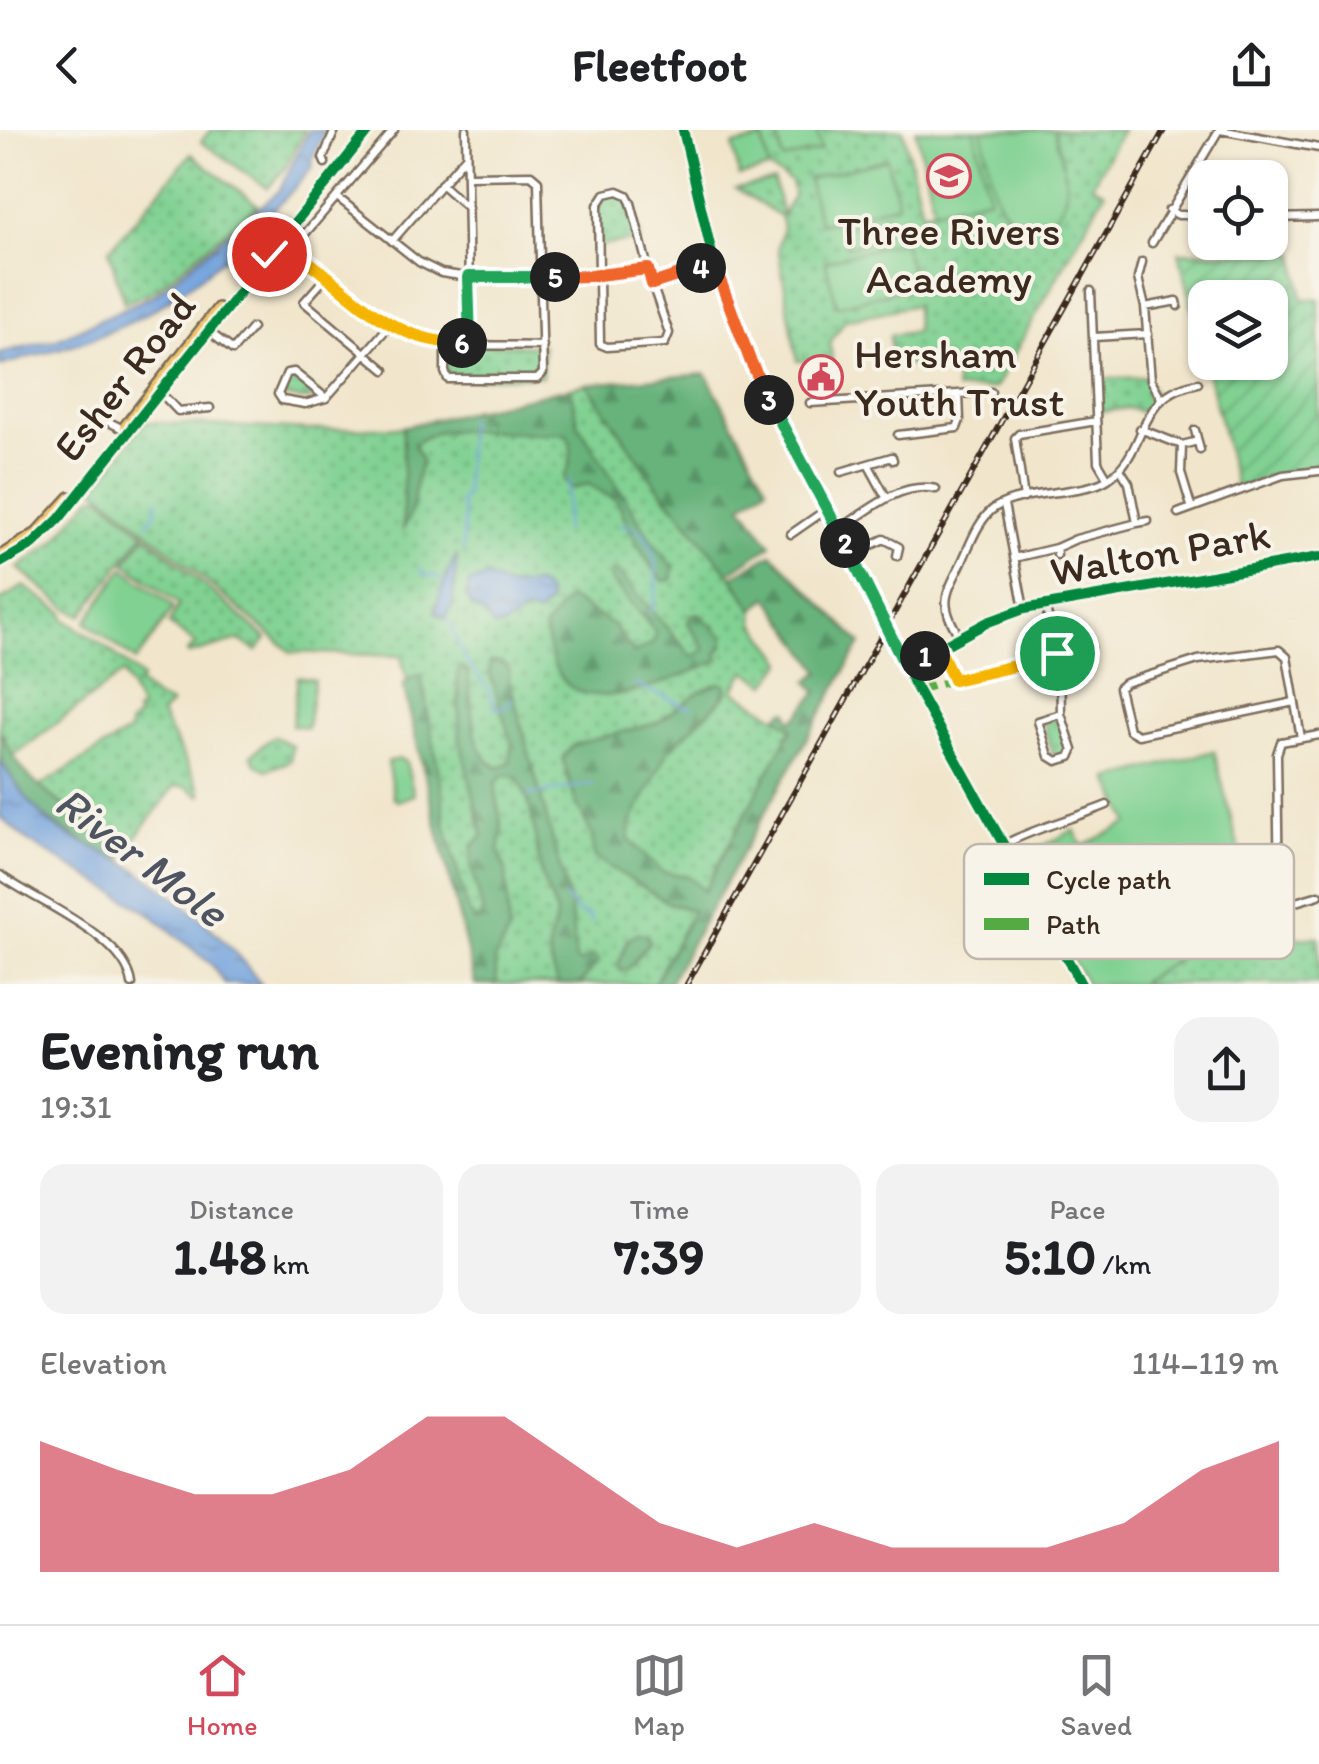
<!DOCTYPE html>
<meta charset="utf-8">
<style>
:root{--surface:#fff;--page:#f2f2f2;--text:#202124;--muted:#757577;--line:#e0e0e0;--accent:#d1495b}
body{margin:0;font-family:Itim,sans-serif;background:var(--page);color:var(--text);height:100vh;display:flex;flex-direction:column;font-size:38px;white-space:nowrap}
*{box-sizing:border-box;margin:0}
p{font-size:32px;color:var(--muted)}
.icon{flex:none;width:55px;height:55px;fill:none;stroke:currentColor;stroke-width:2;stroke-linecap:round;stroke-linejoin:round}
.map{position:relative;height:854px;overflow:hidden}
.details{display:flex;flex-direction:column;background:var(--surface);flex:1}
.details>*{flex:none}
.buttons{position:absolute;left:1188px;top:30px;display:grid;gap:20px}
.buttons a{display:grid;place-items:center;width:100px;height:100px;border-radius:20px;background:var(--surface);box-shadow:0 2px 8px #0004;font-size:50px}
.pin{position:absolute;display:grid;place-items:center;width:85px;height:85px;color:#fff;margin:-42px;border:5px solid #fff;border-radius:50%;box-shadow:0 2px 10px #0007}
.km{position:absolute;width:50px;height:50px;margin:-25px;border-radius:50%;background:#222;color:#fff;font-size:28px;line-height:50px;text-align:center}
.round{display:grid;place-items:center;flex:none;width:105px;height:105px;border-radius:30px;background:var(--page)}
.head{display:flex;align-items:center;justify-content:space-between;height:170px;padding:0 40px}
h1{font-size:55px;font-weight:700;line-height:75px}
.stats{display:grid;grid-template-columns:repeat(3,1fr);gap:15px;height:170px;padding:10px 40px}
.stats div{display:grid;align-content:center;border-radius:25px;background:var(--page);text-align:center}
.stats b{font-size:50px;font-weight:700}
.stats small{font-size:28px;font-weight:400}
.stats p{font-size:28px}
.chart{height:280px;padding:20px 40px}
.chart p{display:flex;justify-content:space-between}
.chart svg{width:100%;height:180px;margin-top:10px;fill:var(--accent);opacity:.7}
header{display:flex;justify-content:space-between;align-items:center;height:130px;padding:0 40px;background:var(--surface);font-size:45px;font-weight:700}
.menu{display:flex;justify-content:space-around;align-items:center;height:140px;border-top:2px solid var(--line);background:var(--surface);font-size:28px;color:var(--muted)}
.menu a{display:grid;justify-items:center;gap:5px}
.menu .active{color:var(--accent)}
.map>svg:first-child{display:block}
.grass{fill:url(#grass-dots);stroke:#5e7e58;stroke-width:2.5}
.forest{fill:url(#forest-firs);stroke:#526e4d;stroke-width:2.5}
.garden{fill:url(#garden-furrows);stroke:#5e7e58;stroke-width:2.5;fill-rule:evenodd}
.pitch{fill:#80d192;stroke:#5e7e58;stroke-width:2.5}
.water{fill:url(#water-ripples);stroke:#57667e;stroke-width:2.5}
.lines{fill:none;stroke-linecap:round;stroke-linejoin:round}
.stream{stroke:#73a3dd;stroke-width:2.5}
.minor-casing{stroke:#7b6c5b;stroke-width:11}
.major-casing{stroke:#7b6c5b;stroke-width:14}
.minor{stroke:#fff;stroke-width:6}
.major{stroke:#efc469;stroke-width:9}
.rail-casing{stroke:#3b2a1e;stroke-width:6}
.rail{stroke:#f7f3e8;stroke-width:2.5;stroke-dasharray:8;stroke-linecap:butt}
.quiet{stroke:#55ab43;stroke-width:8;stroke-dasharray:15 8;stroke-linecap:butt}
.cycleway-casing{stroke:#f7f3e8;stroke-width:16}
.cycleway{stroke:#00873e;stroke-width:10}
.split-1-casing{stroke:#fff;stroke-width:20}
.split-2-casing{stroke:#fff;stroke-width:20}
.split-3-casing{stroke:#fff;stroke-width:20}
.split-4-casing{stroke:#fff;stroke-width:20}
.split-5-casing{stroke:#fff;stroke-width:20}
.split-6-casing{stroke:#fff;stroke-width:20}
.split-7-casing{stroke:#fff;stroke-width:20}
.split-8-casing{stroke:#fff;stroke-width:20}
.split-1{stroke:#f5b400;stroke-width:12}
.split-2{stroke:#22a559;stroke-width:12}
.split-3{stroke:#22a559;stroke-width:12}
.split-4{stroke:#f0652b;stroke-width:12}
.split-5{stroke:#f0652b;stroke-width:12}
.split-6{stroke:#22a559;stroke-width:12}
.split-7{stroke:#f5b400;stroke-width:12}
.split-8{stroke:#f5b400;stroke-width:12}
.labels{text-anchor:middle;stroke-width:8;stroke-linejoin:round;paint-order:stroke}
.poi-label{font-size:42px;fill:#3b2a1e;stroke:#f7f3e8}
.street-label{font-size:42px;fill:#3b2a1e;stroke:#f7f3e8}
.water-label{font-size:45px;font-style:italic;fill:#4f5461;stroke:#f7f3e8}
.key{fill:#f7f3e8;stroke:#bfb7ab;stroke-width:2.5}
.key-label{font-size:28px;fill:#3b2a1e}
</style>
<header><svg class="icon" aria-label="back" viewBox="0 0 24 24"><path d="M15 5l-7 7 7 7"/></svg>Fleetfoot<svg class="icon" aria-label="share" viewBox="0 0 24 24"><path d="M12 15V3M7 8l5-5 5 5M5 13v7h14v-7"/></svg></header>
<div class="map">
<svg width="1319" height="854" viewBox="0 0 1319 854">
<defs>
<pattern id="grass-dots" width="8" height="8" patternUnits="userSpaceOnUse" patternTransform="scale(2.5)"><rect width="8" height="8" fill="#80d192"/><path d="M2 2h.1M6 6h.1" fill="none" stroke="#6aaa77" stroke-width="1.8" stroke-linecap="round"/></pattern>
<pattern id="forest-firs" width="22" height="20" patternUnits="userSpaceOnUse" patternTransform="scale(2.5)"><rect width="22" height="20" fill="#68b37c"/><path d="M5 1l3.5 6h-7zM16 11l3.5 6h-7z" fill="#579265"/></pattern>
<pattern id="garden-furrows" width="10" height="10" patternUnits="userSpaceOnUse" patternTransform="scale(2.5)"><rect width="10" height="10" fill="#80d192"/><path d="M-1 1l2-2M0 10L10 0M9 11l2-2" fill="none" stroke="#6aaa77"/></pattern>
<pattern id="water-ripples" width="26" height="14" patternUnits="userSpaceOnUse" patternTransform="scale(2.5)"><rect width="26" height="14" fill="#73a3dd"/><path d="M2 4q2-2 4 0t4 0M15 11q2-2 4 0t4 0" fill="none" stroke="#6085b3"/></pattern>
</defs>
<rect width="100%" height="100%" fill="#f7f3e8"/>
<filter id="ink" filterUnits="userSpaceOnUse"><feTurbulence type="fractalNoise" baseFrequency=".01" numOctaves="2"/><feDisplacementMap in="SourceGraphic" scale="20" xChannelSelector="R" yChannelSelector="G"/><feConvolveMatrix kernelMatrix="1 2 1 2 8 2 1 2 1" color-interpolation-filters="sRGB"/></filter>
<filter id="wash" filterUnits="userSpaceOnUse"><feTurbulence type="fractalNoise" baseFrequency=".0048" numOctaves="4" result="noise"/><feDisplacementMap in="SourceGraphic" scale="40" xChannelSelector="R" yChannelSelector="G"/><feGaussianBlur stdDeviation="2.25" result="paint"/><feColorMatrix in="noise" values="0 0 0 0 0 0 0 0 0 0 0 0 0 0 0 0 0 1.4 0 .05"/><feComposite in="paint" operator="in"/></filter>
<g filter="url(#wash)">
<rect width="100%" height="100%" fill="#f1e6cc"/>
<path class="grass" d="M210 0H305L285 38 268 58 201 12Z
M755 0H903L922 82 989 67 974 0H1122L1092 55 1105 62 995 258 956 260 954 236 948 232 891 236 890 205 916 202 915 175 845 190 830 213 832 230 797 231 778 117 783 97 780 86 736 59 774 51 782 85 794 64 791 52 769 39 763 9Z
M191 24 258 75 155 160 124 173 109 120Z
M608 63 627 65 641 110 598 116V80Z
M445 213 543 216 542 246 448 249Z
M292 245 320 266 319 268 301 270 283 266 282 262Z
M1145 247 1155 265 1142 282 1128 278 1099 282V249Z
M587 254 655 353 729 443 754 480 755 493 784 532 767 554 746 541 733 560 793 597 654 854H483L401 526 291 522 95 358 145 292 311 300 403 297Z
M100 366 144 403 82 486 67 478 18 438 54 412 92 367Z
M146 405 267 509 257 521 239 510 189 524 187 522 196 514 169 494 179 474 125 433Z
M24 456 64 483V489L101 513 142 548 139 554 156 568 171 574 161 584 201 661V666L186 657 175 656 124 723C94 702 67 679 37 658L130 601 129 595 138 586 136 582 141 580 123 543 13 626 0 601V471Z
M1060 587 1070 618 1066 624 1058 627 1052 623 1044 596 1047 590Z
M274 606 292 616 290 631 267 640 257 635 251 625Z
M1246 783 1258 808 1319 807V854H1139Z"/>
<path class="forest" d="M706 244 767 357 742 375 771 415 729 443 655 353 587 254Z
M570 258 579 296 653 412 674 438 672 450 663 451C642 427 629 401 618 371L588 354 572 359 565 353 564 346C572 335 574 315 566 303 526 305 481 298 444 301 433 302 423 308 414 314L422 332C410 358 420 372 403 399V297Z
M772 424 861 513 668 854H654L693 781 669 773 597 729 593 723 592 705 575 670 563 629 573 615 657 593 700 561 720 553 726 555 727 562 722 569 668 621 631 693 629 710 662 742 688 746 704 761 792 598 777 587 784 581H788L791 591 798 586 817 562 808 551 821 542 768 467 754 480 732 447Z
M611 441H617L693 527 705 519 688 493 691 485 698 483 724 507 723 516 717 524 719 530C683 545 604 584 568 555 552 542 549 517 544 498L568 468 613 495 634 523 653 513 656 503 611 450Z
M490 532H500L509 538V549L570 774 576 830 581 833 592 825 599 831 580 854H558C554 841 548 829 549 815 550 805 557 794 556 784 554 771 545 759 542 747 535 717 535 671 516 647L503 645 495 654 502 701 499 722 506 741 509 802 495 829 497 854H475L403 555 412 547 421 545 442 660 444 689 467 779 475 790 479 789 483 783 471 735 472 716 483 706 460 610 457 544 461 536 468 542C472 570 469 626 499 638L510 632 512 615 489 541Z
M0 601C22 648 40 659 81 687 95 698 108 712 124 723L122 731C75 708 23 684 1 632 0 624 0 610 0 601Z
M637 803 647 805 649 812 628 839 621 841 618 835 628 810Z"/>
<path class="garden" d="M1179 122 1296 124 1302 169H1319V338L1265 347 1237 362ZM1205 168H1270V232H1205Z"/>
<path class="pitch" d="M776 0H816L821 20 783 30Z
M916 0H974L989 67 934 80Z
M982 0H1054C1058 20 1071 50 1064 70 1054 102 1009 99 998 70 989 49 987 22 982 0Z
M762 9 769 39 739 46 733 16Z
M887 29 898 74 820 94 808 49Z
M872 89 877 109 847 117 842 97Z
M903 111 915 156 837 176 825 131Z
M124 438 172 475V480L136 531 86 492Z
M298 547 314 550 307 598 292 595Z
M1214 621 1254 779 1216 801 1139 854H1086L1017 730 1074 700 1082 716 1129 693 1109 649Z
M399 629 406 632 414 665 398 671 394 668 387 632Z"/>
<path class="water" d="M309 0H325L312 30 313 37C263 95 201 157 131 192 89 213 44 222 0 236V223L57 209 156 164 279 61Z
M457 425 453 473 445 489 435 482C441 461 446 443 457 425Z
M488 447 508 457 536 454 547 463 549 473 538 484 525 482 502 497H494L483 483 472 477 466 466 469 453Z
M0 630C19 658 37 687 67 704 87 716 110 723 129 735 180 767 225 806 261 854H225L212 835 148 782 29 712 0 687Z"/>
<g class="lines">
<path class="stream" d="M147 393 156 382 158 369
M619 395C660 392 661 456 651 481
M564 400 569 350
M463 421 464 383 460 371 465 366 468 289
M420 439 425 445 436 446 443 452
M448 489 466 531 488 559 496 579 507 576 512 569
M634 554 691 578
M528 665 593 654
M565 768 578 782 589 786 591 792"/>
</g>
</g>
<g filter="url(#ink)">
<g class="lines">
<g class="minor-casing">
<path id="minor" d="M466 0 470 213
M683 0 714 133 760 254 851 425 892 514 1081 854
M1220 0 1319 18
M325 33 323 28 335 0
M441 54 468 78
M618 61 627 65 631 73 652 154 669 203 665 213 607 217 600 214 598 75 605 64Z
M337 67 419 132 441 143 468 147H590L648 139
M1169 80 1178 85H1205
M1270 88 1319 87
M392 111 466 26
M1152 113 1219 0
M292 119C324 144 355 177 390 197 435 221 493 214 543 216
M269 124 278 129 285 127 394 0
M1142 132 1138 148 1145 177 1151 250 1161 268
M327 146 304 172 385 240
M652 154 714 133
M1091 161 1098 332 1108 349
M1145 177 1177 171 1178 176
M208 201 233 220 252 198
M1094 207 1148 204
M445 213V242L448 249H537L543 243 538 51 531 45 468 46
M160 262 178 281 210 278
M326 268 294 242 287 243 278 264 282 270 305 274 326 268 389 196
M810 273 991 262
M92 289 109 292 123 299
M1140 299 1182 315 1198 311
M1195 300 1200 320
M898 305 957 298 960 290 959 264
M1182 315 1181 343 1191 376
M1120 339 1129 353 1137 393 1148 391
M841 342 868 334
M886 367 868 334 892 327 893 330
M1024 368 1015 308 1019 304 1096 291
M1004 374 1024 479
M1178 383 1283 345 1319 341
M838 400C867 382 899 351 936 359
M791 404 827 379
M851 425 884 409 899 417 897 426
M1057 425 1056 418 1076 409 1137 393
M1014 428 1056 418
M1045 475 1060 535 1061 584 1073 620 1070 627 1057 631 1049 626 1038 591 1061 584
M959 506C940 475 944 467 960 436 969 418 978 388 996 377 1016 365 1048 364 1071 360 1084 358 1097 356 1108 349 1151 319 1133 265 1198 253
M939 518 954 550 1091 517
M905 537 988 492 1024 479 1319 427
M1294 572 1138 605 1129 600 1119 558 1125 553 1198 530 1279 520 1287 527 1301 608
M1319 605 1281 612 1277 624 1279 766 1289 774 1319 765
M1005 714C1037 697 1073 689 1107 675
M0 745C36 772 126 806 132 854"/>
</g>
<g class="major-casing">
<path id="major" d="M125 296 218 178
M0 426 37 403 70 367
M0 433 33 414 59 389 369 0"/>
</g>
<use href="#minor" class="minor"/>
<use href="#major" class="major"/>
<g class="rail-casing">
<path id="rail" d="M687 854 1164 0"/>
</g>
<use href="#rail" class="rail"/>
<path class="quiet" d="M918 560 954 550"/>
<g class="cycleway-casing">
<path id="cycleway" d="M683 0 714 133 760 254 851 425 892 514 1081 854
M0 433 33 414 59 389 369 0
M905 537 988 492 1024 479 1319 427"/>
</g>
<use href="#cycleway" class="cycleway"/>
</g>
</g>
<g class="lines" filter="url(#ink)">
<g class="split-1-casing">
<path id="split-1" d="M925 526 939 518 954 550 1058 526 1057 523"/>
</g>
<g class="split-2-casing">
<path id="split-2" d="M845 413 906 537 925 526"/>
</g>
<g class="split-3-casing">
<path id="split-3" d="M769 270 845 413"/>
</g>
<g class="split-4-casing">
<path id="split-4" d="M701 138 714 134 750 230 769 270"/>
</g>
<g class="split-5-casing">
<path id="split-5" d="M555 147 590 146 648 139 652 154 701 138"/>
</g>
<g class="split-6-casing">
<path id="split-6" d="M462 213H470L468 147H555"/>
</g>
<g class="split-7-casing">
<path id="split-7" d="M323 143C367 179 402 213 462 213"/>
</g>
<g class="split-8-casing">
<path id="split-8" d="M269 124 281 130 292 119 323 143"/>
</g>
<use href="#split-1" class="split-1"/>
<use href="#split-2" class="split-2"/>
<use href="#split-3" class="split-3"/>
<use href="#split-4" class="split-4"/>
<use href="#split-5" class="split-5"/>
<use href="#split-6" class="split-6"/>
<use href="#split-7" class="split-7"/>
<use href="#split-8" class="split-8"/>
</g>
<defs>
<g id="school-ring" transform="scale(2.25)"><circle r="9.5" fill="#f7f3e8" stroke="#d1495b" stroke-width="1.5"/><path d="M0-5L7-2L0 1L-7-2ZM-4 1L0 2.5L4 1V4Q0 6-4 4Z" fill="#d1495b"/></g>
<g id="civic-ring" transform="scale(2.25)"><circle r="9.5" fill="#f7f3e8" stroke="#d1495b" stroke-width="1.5"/><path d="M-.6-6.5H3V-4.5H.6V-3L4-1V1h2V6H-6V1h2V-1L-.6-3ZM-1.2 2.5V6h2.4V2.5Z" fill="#d1495b"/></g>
</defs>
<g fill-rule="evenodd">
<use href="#school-ring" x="949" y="46"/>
<use href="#civic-ring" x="821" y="247"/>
</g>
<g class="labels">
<g class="poi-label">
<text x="949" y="115">Three Rivers<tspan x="949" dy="48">Academy</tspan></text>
<text x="854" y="238" text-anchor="start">Hersham<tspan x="854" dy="48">Youth Trust</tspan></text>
</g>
<g class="street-label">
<text transform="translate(124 246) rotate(-52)" y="15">Esher Road</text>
<text transform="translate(1160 422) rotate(-10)" y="15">Walton Park</text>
</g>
<g class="water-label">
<text transform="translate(142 726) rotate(37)" y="16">River Mole</text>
</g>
</g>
<rect x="964" y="714" width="330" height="115" rx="15" class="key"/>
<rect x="984" y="743" width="45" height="12" fill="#00873e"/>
<rect x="984" y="788" width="45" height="12" fill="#55ab43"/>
<g class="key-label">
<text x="1046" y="759">Cycle path</text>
<text x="1046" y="804">Path</text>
</g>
</svg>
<div class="buttons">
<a><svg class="icon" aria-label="locate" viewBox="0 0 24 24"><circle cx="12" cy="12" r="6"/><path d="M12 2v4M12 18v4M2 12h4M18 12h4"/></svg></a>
<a><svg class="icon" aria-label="layers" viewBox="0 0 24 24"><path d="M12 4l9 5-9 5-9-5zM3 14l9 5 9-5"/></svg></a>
</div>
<div class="pin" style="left:1057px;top:523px;background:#1e9e55"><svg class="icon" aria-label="arrive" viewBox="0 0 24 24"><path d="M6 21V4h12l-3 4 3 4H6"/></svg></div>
<div class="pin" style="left:269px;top:124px;background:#d93025"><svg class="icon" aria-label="check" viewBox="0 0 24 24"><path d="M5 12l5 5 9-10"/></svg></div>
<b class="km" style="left:925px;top:526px">1</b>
<b class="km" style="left:845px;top:413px">2</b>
<b class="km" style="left:769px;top:270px">3</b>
<b class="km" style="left:701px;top:138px">4</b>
<b class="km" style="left:555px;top:147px">5</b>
<b class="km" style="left:462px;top:213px">6</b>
</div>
<section class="details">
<div class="head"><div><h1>Evening run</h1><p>19:31</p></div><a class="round"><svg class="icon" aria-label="share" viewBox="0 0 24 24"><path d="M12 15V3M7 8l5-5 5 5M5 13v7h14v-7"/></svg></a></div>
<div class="stats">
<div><p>Distance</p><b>1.48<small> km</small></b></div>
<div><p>Time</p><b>7:39</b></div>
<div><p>Pace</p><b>5:10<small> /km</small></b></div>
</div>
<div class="chart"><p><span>Elevation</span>114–119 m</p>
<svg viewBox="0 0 160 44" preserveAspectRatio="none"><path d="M0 44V12L10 19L20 25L30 25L40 19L50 6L60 6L70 19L80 32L90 38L100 32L110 38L120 38L130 38L140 32L150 19L160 12V44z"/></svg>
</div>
</section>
<nav class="menu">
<a class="active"><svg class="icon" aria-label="home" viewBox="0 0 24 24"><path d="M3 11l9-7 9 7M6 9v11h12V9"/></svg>Home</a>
<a><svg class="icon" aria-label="map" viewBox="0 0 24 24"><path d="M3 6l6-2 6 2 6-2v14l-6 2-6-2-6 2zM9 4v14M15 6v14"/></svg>Map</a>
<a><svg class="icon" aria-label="saved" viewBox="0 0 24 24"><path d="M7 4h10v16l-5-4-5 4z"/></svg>Saved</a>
</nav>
